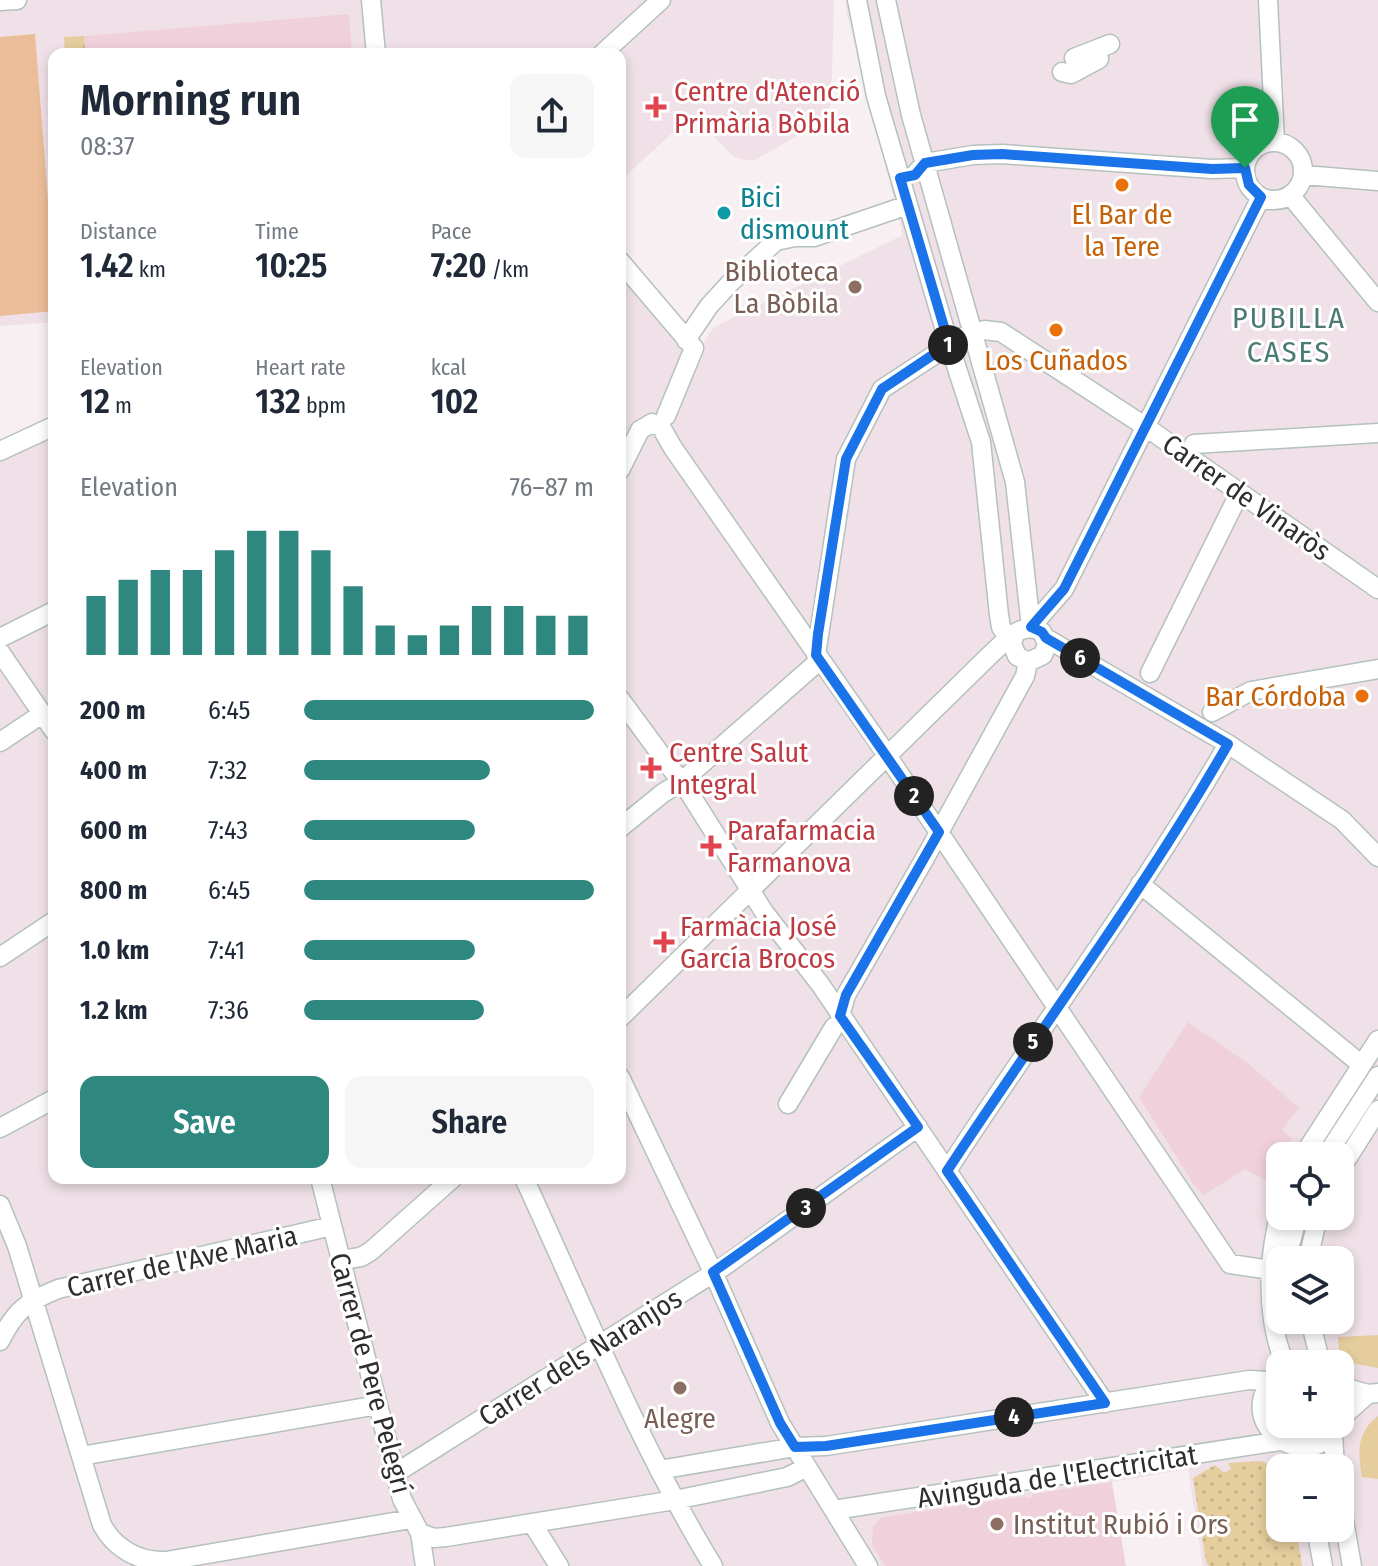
<!DOCTYPE html>
<meta charset="utf-8">
<style>
:root{--surface:#fff;--page:#f6f6f7;--text:#1f2937;--muted:#747a83;--accent:#2e8880}
body{margin:0;font-family:"Fira Sans Condensed",sans-serif;background:var(--page);color:var(--text);height:100vh;display:flex;flex-direction:column;font-size:30px;white-space:nowrap}
*{box-sizing:border-box;margin:0}
p{font-size:26px;color:var(--muted)}
.icon{flex:none;width:44px;height:44px;fill:none;stroke:currentColor;stroke-width:2;stroke-linecap:round;stroke-linejoin:round}
.map{position:relative;flex:1;overflow:hidden}
.sheet{position:absolute;left:48px;top:48px;width:578px;height:1136px;display:flex;flex-direction:column;background:var(--surface);border-radius:16px;box-shadow:0 4px 12px #0003}
.sheet>*{flex:none}
.tools{position:absolute;left:1266px;top:1142px;display:grid;gap:16px}
.tools a{display:grid;place-items:center;width:88px;height:88px;border-radius:16px;background:var(--surface);box-shadow:0 4px 12px #0003;font-size:40px}
.pin{position:absolute;display:grid;place-items:center;width:68px;height:68px;color:#fff;margin:-82px -34px;border-radius:50% 50% 50% 0;rotate:-45deg;box-shadow:0 0 8px #0007}
.pin .icon{rotate:45deg}
.km{position:absolute;width:40px;height:40px;margin:-20px;border-radius:50%;background:#222;color:#fff;font-size:22px;line-height:40px;text-align:center}
.round{display:grid;place-items:center;flex:none;width:84px;height:84px;border-radius:16px;background:var(--page)}
.summary{display:flex;align-items:center;justify-content:space-between;height:136px;padding:0 32px}
h1{font-size:44px;font-weight:600;line-height:60px}
.metrics{display:grid;grid-template-columns:repeat(3,1fr);gap:12px;height:136px;padding:8px 32px}
.metrics div{display:grid;align-content:center}
.metrics b{font-size:34px;font-weight:600}
.metrics small{font-size:22px;font-weight:400}
.metrics p{font-size:22px}
.chart{height:224px;padding:16px 32px}
.chart p{display:flex;justify-content:space-between}
.chart svg{width:100%;height:144px;margin-top:8px;stroke:var(--accent);stroke-width:6}
.action{display:flex;gap:16px;margin-top:auto;padding:16px 32px}
.action a{flex:1;height:92px;border-radius:16px;background:var(--accent);color:#fff;font-size:32px;font-weight:600;line-height:92px;text-align:center}
.action a+a{background:var(--page);color:var(--text)}
ul{padding:0 32px;list-style:none;font-size:26px}
li{display:grid;grid-template-columns:128px 96px 1fr;align-items:center;height:60px}
li i{height:20px;border-radius:10px;background:var(--accent)}
.map>svg:first-child{display:block}
.education{fill:#f0d1db}
.grass{fill:#e5cd9d}
.park{fill:url(#park-crowns)}
.garden{fill:url(#garden-dots)}
.pitch{fill:#ecbd99}
.plaza{fill:#f7eff2}
.lines{fill:none;stroke-linecap:round;stroke-linejoin:round}
.minor-casing{stroke:#b4c1bf;stroke-width:21}
.minor{stroke:#fff;stroke-width:18}
.route-casing{stroke:#fff;stroke-width:16}
.route{stroke:#1a73e8;stroke-width:10}
.health-dot{fill:#e0444e;stroke:#fff;stroke-width:3}
.food-dot{fill:#e8710a;stroke:#fff;stroke-width:3}
.culture-dot{fill:#0f9aa8;stroke:#fff;stroke-width:3}
.education-dot{fill:#8d6e63;stroke:#fff;stroke-width:3}
.labels{text-anchor:middle;stroke-width:6;stroke-linejoin:round;paint-order:stroke}
.health-label{font-size:28px;fill:#be3a42;stroke:#fff;text-anchor:start}
.culture-label{font-size:28px;fill:#0d838f;stroke:#fff;text-anchor:start}
.food-label{font-size:28px;fill:#c56008;stroke:#fff}
.education-label{font-size:28px;fill:#785e54;stroke:#fff;text-anchor:end}
.street-label{font-size:28px;fill:#2e2e2e;stroke:#fff}
.neighbourhood-label{font-size:30px;letter-spacing:2px;fill:#4a7a72;stroke:#fff}
</style>
<div class="map">
<svg width="1378" height="1566" viewBox="0 0 1378 1566">
<defs>
<pattern id="park-crowns" width="20" height="18" patternUnits="userSpaceOnUse" patternTransform="scale(2)"><rect width="20" height="18" fill="#e5cd9d"/><path d="M2 6a3 3 0 1 1 6 0M12 15a3 3 0 1 1 6 0" fill="none" stroke="#c5b088"/></pattern>
<pattern id="garden-dots" width="8" height="8" patternUnits="userSpaceOnUse" patternTransform="scale(2)"><rect width="8" height="8" fill="#e5cd9d"/><path d="M2 2h.1M6 6h.1" fill="none" stroke="#c5b088" stroke-width="1.8" stroke-linecap="round"/></pattern>
</defs>
<rect width="100%" height="100%" fill="#efe1e7"/>
<path class="education" d="M349 14 352 54H85L84 36Z
M1188 1022 1249 1064 1299 1108 1282 1130 1292 1138 1265 1180 1245 1169 1204 1195 1194 1185 1139 1097Z
M1112 1482 1126 1566H885L872 1545 873 1526 882 1517 1026 1496 1027 1498 1033 1497 1032 1494Z"/>
<path class="grass" d="M1378 1335V1368L1340 1361 1338 1337Z
M1378 1416V1479L1362 1477C1358 1452 1356 1433 1378 1416Z"/>
<path class="park" d="M84 36 85 54H65L64 37Z"/>
<path class="garden" d="M1261 1461 1275 1467 1280 1473V1528H1296L1302 1566H1209L1206 1562 1193 1478 1215 1465 1224 1473 1231 1469 1228 1463Z"/>
<path class="pitch" d="M35 34 54 278V311L0 316V37Z"/>
<path class="plaza" d="M834 0H846L847 13 903 235 714 327 692 361 620 272V181L692 115 734 157 753 161 810 129 831 105Z
M54 322V420L0 441V326Z
M1188 1469 1203 1566H1126L1112 1482Z"/>
<g class="lines">
<g class="minor-casing">
<path id="minor" d="M371 0 376 54
M857 0 876 96 949 344 981 442 999 615 1001 627 1012 644
M886 0 911 115 1015 482 1031 627
M1268 0 1275 142
M0 1 17 0
M602 54 661 0
M1062 72 1071 74 1099 59 1097 55 1076 63 1074 58 1110 44
M1245 171a29 29 0 1 1 58 0a29 29 0 1 1-58 0Z
M917 172 925 163 973 155 1002 154 1212 169 1245 168
M1304 175 1378 181
M1290 195 1378 302
M620 261 694 348 666 416
M686 340 709 306 732 281 776 241 795 237H814L908 205
M1194 444 1378 433
M0 451 54 426
M620 470 640 430 652 423 661 427 673 448 878 742 1230 1264 1271 1270
M1031 627 1064 589 1261 197
M0 638 54 611
M1046 638 1228 744 1342 820 1378 857
M0 652 54 731
M816 655 846 459 882 389 962 337 984 330 1001 332 1146 427 1378 589
M1150 673 1240 492
M620 699 690 794 764 912 820 984 1105 1403
M1212 712 1251 691 1378 669
M0 742 42 714
M620 828 663 793 681 782 820 660
M1140 884 1362 1065
M0 957 54 921
M840 1016 846 995 925 858 1025 676 1028 662
M620 1018 992 653C1007 640 1022 620 1042 632L1047 644 1043 655 1028 662 1017 656 1012 644 1015 634
M620 1077 713 1272 780 1423 868 1566
M788 1104 834 1027
M0 1128 54 1099
M1303 1156 1378 1040
M1326 1156 1378 1076
M1340 1170 1378 1110
M947 1171C1039 1028 1143 892 1228 744
M320 1178 402 1499 420 1533 425 1566
M524 1178C584 1308 638 1443 713 1566
M0 1205 17 1246 102 1525C115 1549 139 1562 166 1561L411 1519
M1280 1212C1268 1259 1266 1311 1282 1357
M341 1260 361 1257 371 1251 453 1178
M1286 1260 1298 1216
M1308 1260 1318 1216
M1310 1320 1321 1364
M0 1341C15 1311 26 1302 58 1289L332 1226
M1279 1376C1226 1417 1308 1482 1339 1424
M1340 1386 1368 1394 1378 1393
M1341 1418 1368 1394
M1333 1434 1335 1468
M1302 1447 1306 1468
M81 1456 378 1405
M659 1470 795 1447 826 1446 1249 1380 1273 1381
M396 1473 723 1267 918 1127
M1340 1498 1352 1566
M834 1510 1280 1441
M532 1523 559 1566
M1316 1528 1323 1566
M420 1533 434 1538 446 1537 675 1500 787 1477 807 1467"/>
</g>
<use href="#minor" class="minor"/>
</g>
<g class="lines">
<g class="route-casing">
<path id="route" d="M1002 154 1212 169 1245 168 1249 185 1261 197 1064 589 1031 627 1042 632 1046 638 1228 744C1143 892 1040 1029 947 1171L1105 1403 826 1446 795 1447 780 1423 713 1272 918 1127 840 1016 846 995 939 832 816 655 818 634 846 459 882 389 949 344 900 178 915 175 925 163 973 155Z"/>
</g>
<use href="#route" class="route"/>
</g>
<g class="health-dot">
<path d="M652 95h8v8h8v8h-8v8h-8v-8h-8v-8h8z"/>
<path d="M647 756h8v8h8v8h-8v8h-8v-8h-8v-8h8z"/>
<path d="M707 834h8v8h8v8h-8v8h-8v-8h-8v-8h8z"/>
<path d="M660 930h8v8h8v8h-8v8h-8v-8h-8v-8h8z"/>
</g>
<g class="food-dot">
<circle cx="1122" cy="185" r="8"/>
<circle cx="1056" cy="330" r="8"/>
<circle cx="1362" cy="696" r="8"/>
</g>
<circle class="culture-dot" cx="724" cy="213" r="8"/>
<g class="education-dot">
<circle cx="855" cy="287" r="8"/>
<circle cx="680" cy="1388" r="8"/>
<circle cx="997" cy="1524" r="8"/>
</g>
<g class="labels">
<g class="health-label">
<text x="674" y="101">Centre d'Atenció<tspan x="674" dy="32">Primària Bòbila</tspan></text>
<text x="669" y="762">Centre Salut<tspan x="669" dy="32">Integral</tspan></text>
<text x="727" y="840">Parafarmacia<tspan x="727" dy="32">Farmanova</tspan></text>
<text x="680" y="936">Farmàcia José<tspan x="680" dy="32">García Brocos</tspan></text>
</g>
<g class="culture-label">
<text x="740" y="207">Bici<tspan x="740" dy="32">dismount</tspan></text>
</g>
<g class="food-label">
<text x="1122" y="224">El Bar de<tspan x="1122" dy="32">la Tere</tspan></text>
<text x="1056" y="370">Los Cuñados</text>
<text x="1346" y="706" text-anchor="end">Bar Córdoba</text>
</g>
<g class="education-label">
<text x="839" y="281">Biblioteca<tspan x="839" dy="32">La Bòbila</tspan></text>
<text x="680" y="1428" text-anchor="middle">Alegre</text>
<text x="1013" y="1534" text-anchor="start">Institut Rubió i Ors</text>
</g>
<g class="street-label">
<text transform="translate(1247 497) rotate(35)" y="10">Carrer de Vinaròs</text>
<text transform="translate(182 1261) rotate(-13)" y="10">Carrer de l'Ave Maria</text>
<text transform="translate(580 1357) rotate(-32)" y="10">Carrer dels Naranjos</text>
<text transform="translate(371 1373) rotate(75)" y="10">Carrer de Pere Pelegrí</text>
<text transform="translate(1057 1476) rotate(-9)" y="10">Avinguda de l'Electricitat</text>
</g>
<g class="neighbourhood-label">
<text x="1289" y="328">PUBILLA<tspan x="1289" dy="34">CASES</tspan></text>
</g>
</g>
</svg>
<div class="tools">
<a><svg class="icon" aria-label="locate" viewBox="0 0 24 24"><circle cx="12" cy="12" r="6"/><path d="M12 2v4M12 18v4M2 12h4M18 12h4"/></svg></a>
<a><svg class="icon" aria-label="layers" viewBox="0 0 24 24"><path d="M12 4l9 5-9 5-9-5zM3 14l9 5 9-5"/></svg></a>
<a>+</a>
<a>−</a>
</div>
<div class="pin" style="left:1245px;top:168px;background:#1e9e55"><svg class="icon" aria-label="arrive" viewBox="0 0 24 24"><path d="M6 21V4h12l-3 4 3 4H6"/></svg></div>
<b class="km" style="left:948px;top:345px">1</b>
<b class="km" style="left:914px;top:796px">2</b>
<b class="km" style="left:806px;top:1208px">3</b>
<b class="km" style="left:1014px;top:1417px">4</b>
<b class="km" style="left:1033px;top:1042px">5</b>
<b class="km" style="left:1080px;top:658px">6</b>
<section class="sheet">
<div class="summary"><div><h1>Morning run</h1><p>08:37</p></div><a class="round"><svg class="icon" aria-label="share" viewBox="0 0 24 24"><path d="M12 15V3M7 8l5-5 5 5M5 13v7h14v-7"/></svg></a></div>
<div class="metrics">
<div><p>Distance</p><b>1.42<small> km</small></b></div>
<div><p>Time</p><b>10:25</b></div>
<div><p>Pace</p><b>7:20<small> /km</small></b></div>
</div>
<div class="metrics">
<div><p>Elevation</p><b>12<small> m</small></b></div>
<div><p>Heart rate</p><b>132<small> bpm</small></b></div>
<div><p>kcal</p><b>102</b></div>
</div>
<div class="chart"><p><span>Elevation</span>76–87 m</p>
<svg viewBox="0 0 160 44" preserveAspectRatio="none"><path d="M5 44V26M15 44V21M25 44V18M35 44V18M45 44V12M55 44V6M65 44V6M75 44V12M85 44V23M95 44V35M105 44V38M115 44V35M125 44V29M135 44V29M145 44V32M155 44V32"/></svg>
</div>
<ul>
<li><b>200 m</b>6:45<i style="width:100%"></i></li>
<li><b>400 m</b>7:32<i style="width:64%"></i></li>
<li><b>600 m</b>7:43<i style="width:59%"></i></li>
<li><b>800 m</b>6:45<i style="width:100%"></i></li>
<li><b>1.0 km</b>7:41<i style="width:59%"></i></li>
<li><b>1.2 km</b>7:36<i style="width:62%"></i></li>
</ul>
<div class="action"><a>Save</a><a>Share</a></div>
</section>
</div>
